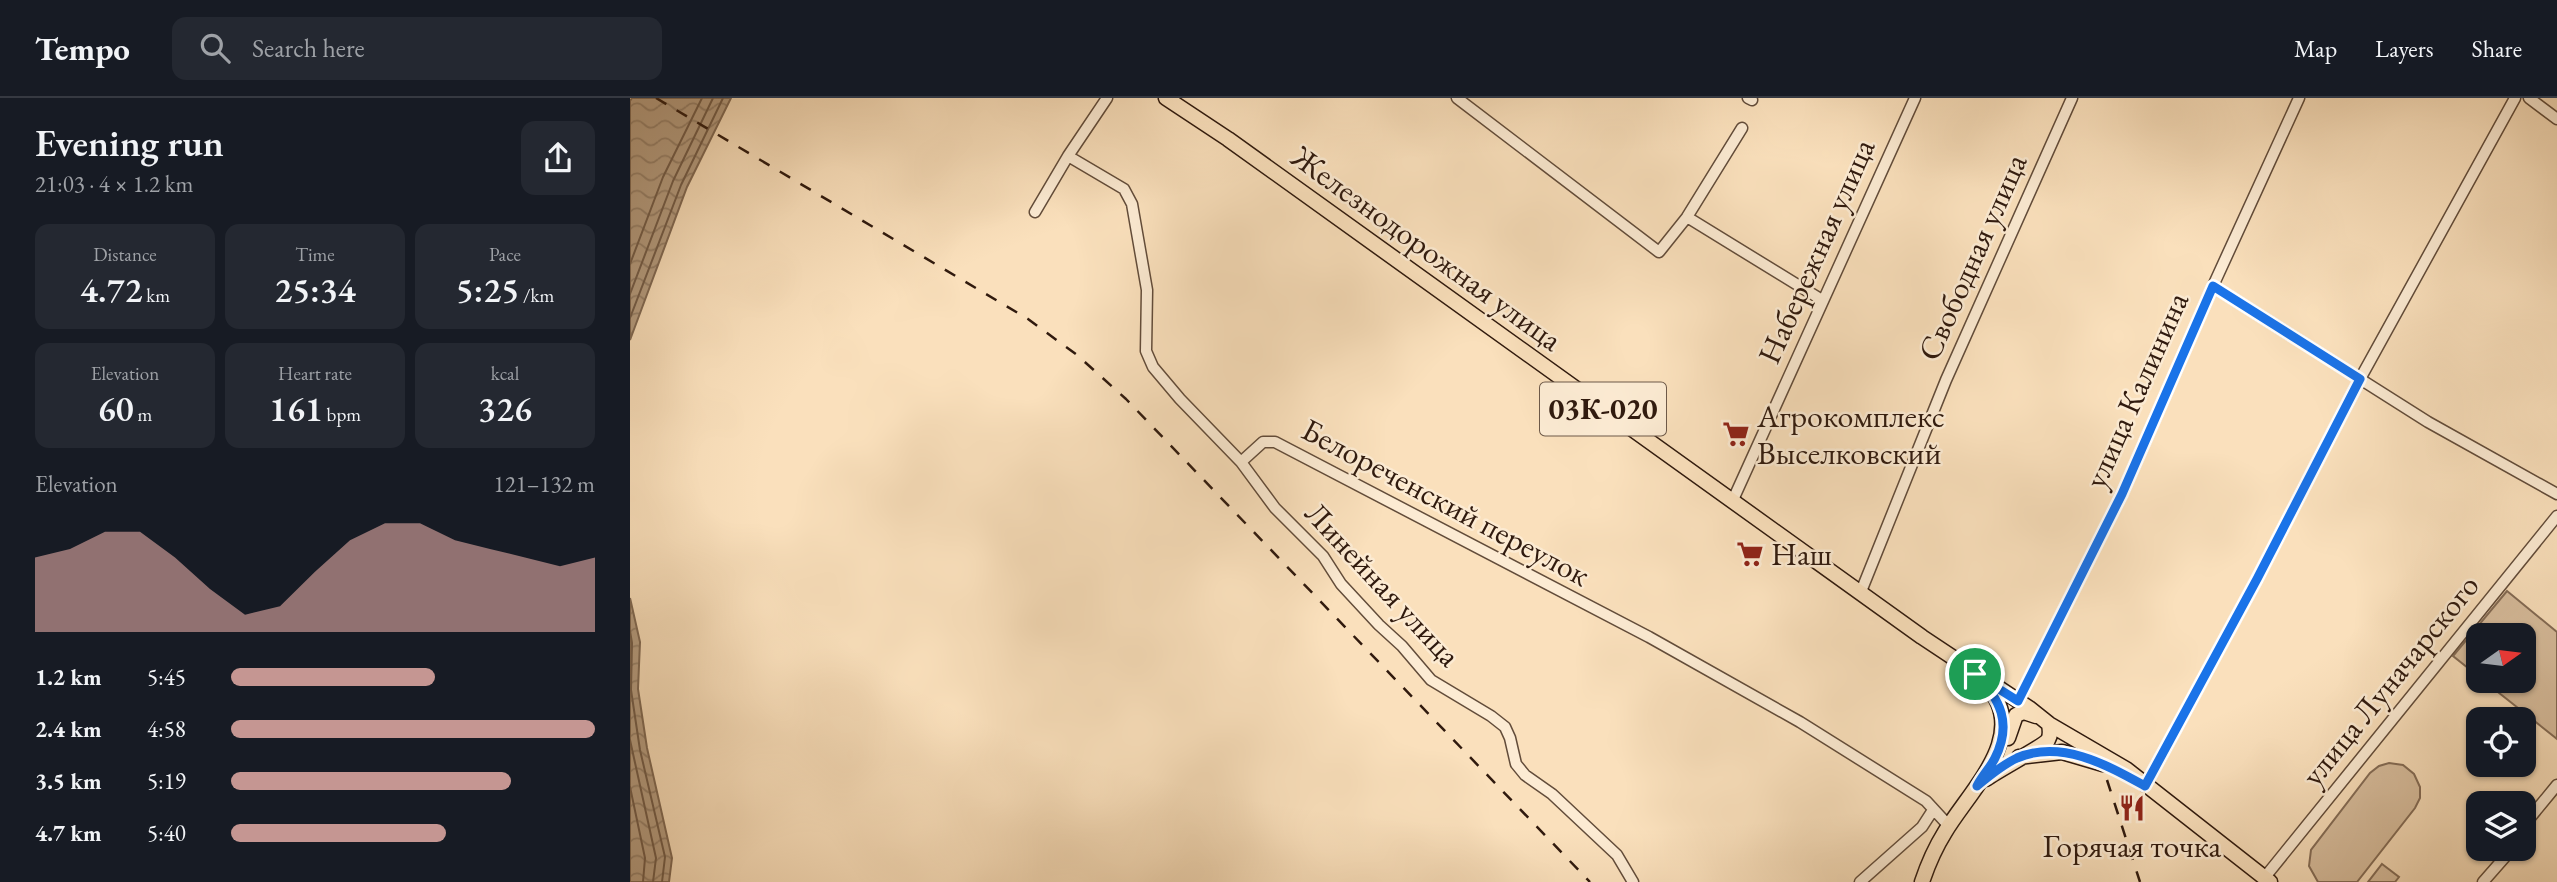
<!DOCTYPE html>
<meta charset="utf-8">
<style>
:root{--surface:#171b24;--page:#242831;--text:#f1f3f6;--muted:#9ea1a6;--line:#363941;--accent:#c59692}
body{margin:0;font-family:"EB Garamond",serif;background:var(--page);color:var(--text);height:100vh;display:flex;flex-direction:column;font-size:26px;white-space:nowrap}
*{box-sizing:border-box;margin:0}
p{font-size:23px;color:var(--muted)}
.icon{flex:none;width:38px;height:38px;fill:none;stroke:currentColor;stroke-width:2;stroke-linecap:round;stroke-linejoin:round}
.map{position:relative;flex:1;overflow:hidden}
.side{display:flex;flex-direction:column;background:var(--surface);width:630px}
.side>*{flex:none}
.needle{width:46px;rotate:76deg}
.tools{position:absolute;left:1836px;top:525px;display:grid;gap:14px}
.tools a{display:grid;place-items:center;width:70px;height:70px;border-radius:14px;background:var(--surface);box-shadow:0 2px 5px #0004;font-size:35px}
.pin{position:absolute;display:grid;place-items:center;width:60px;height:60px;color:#fff;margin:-30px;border:4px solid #fff;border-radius:50%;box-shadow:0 2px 7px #0007}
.round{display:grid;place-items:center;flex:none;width:74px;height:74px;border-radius:14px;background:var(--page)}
.head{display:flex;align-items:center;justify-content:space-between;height:119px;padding:0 35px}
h1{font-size:38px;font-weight:600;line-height:52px}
.metrics{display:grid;grid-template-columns:repeat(3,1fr);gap:10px;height:119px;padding:7px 35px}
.metrics div{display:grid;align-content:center;border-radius:14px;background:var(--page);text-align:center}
.metrics b{font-size:35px;font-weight:600}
.metrics small{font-size:19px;font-weight:400}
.metrics p{font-size:19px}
.chart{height:196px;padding:14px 35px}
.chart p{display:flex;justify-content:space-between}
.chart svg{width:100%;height:126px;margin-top:7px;fill:var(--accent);opacity:.7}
ul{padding:0 35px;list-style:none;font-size:23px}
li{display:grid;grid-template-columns:112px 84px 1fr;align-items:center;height:52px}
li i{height:18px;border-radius:9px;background:var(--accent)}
header{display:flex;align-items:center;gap:42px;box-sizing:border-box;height:98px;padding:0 35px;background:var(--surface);border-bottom:2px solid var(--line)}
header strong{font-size:33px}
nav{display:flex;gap:38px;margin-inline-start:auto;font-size:24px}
.search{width:490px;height:63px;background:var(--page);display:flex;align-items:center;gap:18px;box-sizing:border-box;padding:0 24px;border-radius:14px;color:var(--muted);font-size:26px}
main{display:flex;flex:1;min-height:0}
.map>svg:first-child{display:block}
.grass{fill:#d8be9e;stroke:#846c56;stroke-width:2}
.water{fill:url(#water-waves);stroke:#806953;stroke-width:2}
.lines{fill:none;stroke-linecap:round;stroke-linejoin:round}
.shore{stroke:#725c48;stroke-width:2}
.minor-casing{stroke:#624c3a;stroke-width:13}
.major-casing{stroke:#301a0e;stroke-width:17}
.minor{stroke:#fcebd3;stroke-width:10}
.major{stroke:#fae0bc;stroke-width:14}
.rail{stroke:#301a0e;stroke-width:2.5;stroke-dasharray:12 12;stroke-linecap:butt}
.route-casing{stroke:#fff;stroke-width:14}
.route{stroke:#1a73e8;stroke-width:9}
.labels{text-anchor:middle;stroke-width:5;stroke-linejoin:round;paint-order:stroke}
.shield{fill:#fcebd3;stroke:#6d5949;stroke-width:2}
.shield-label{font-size:30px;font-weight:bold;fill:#301a0e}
.street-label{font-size:32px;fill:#301a0e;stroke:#fcebd3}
.poi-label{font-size:32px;fill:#301a0e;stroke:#fcebd3;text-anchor:start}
</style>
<header>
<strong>Tempo</strong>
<div class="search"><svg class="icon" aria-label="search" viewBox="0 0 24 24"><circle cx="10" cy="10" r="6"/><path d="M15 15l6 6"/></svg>Search here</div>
<nav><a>Map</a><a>Layers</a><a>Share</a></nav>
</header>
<main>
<section class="side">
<div class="head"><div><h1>Evening run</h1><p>21:03 · 4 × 1.2 km</p></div><a class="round"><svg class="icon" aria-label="share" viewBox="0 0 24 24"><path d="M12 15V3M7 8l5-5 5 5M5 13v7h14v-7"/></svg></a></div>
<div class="metrics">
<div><p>Distance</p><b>4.72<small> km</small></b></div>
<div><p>Time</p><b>25:34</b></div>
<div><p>Pace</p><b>5:25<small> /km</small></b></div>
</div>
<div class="metrics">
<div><p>Elevation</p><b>60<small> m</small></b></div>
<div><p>Heart rate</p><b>161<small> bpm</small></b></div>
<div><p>kcal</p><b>326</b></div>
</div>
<div class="chart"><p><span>Elevation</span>121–132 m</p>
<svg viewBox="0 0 160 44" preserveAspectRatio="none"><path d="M0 44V18L10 15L20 9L30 9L40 18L50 29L60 38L70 35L80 23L90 12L100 6L110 6L120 12L130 15L140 18L150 21L160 18V44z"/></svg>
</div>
<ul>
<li><b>1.2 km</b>5:45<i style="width:56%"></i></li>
<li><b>2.4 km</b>4:58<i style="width:100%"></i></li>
<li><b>3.5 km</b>5:19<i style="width:77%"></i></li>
<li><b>4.7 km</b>5:40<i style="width:59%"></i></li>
</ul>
</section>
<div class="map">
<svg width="1927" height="784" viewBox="0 0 1927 784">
<defs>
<pattern id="water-waves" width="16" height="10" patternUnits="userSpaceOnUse" patternTransform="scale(1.75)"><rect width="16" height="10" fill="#b59d81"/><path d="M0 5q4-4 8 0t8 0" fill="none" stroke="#947f68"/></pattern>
</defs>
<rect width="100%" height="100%" fill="#fae0bc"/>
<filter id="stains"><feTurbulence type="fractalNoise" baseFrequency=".00286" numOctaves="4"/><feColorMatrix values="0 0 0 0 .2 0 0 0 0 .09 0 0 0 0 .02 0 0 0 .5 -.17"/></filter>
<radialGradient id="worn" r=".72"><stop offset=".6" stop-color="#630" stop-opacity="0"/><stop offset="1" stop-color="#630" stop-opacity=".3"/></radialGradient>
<path class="grass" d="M1877 493 1927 534V641L1854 583H1894V537H1848V578L1823 558Z
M1759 665 1773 667 1784 676 1790 689V700L1785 710 1727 784H1688L1679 768 1681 752 1740 675 1749 668Z
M1752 766 1769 779 1765 784H1738Z"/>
<path class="water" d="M2 0H101L57 89 0 242V3Z
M0 500 10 544 8 591 17 650 42 760 39 784H0Z"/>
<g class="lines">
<path class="shore" d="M0 166 33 79 72 0
M0 196 43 83 83 0
M0 220 51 87 93 0
M0 533 2 545 1 592 10 652 35 759 32 784
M0 642 26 760 23 784
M0 689 15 760 13 784"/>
<g class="minor-casing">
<path id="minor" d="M827 0 1029 154 1057 119 1112 30
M1118 0 1122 2
M1899 0 1927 21
M438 58 494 91 502 106 517 192 516 253 523 269 550 301 611 364 645 410 693 458 711 486 749 527 772 548 801 582 861 618 875 629 880 640 886 666 895 677 922 696 987 757 1003 784
M405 114 438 58 477 0
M1057 119 1192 202
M1583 188 1798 324 1927 396
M611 364 633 344H645L1019 539 1170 624 1296 703 1319 728
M1102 404 1285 0
M1230 496 1316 282 1442 0
M1388 603 1492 396 1583 188 1669 0
M1515 688 1627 481 1730 281 1885 0
M1894 727 1927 687
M1635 779 1927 418
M1230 784 1292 729 1303 712
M1853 784 1882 751"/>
</g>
<g class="major-casing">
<path id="major" d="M536 0 598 41 1292 539 1399 610 1419 626 1496 671 1640 784
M1378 640 1386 617 1394 614 1406 618
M1389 659 1432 654 1473 666
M1356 681C1368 672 1414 648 1418 642 1421 637 1420 632 1419 626
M1292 784C1298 766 1305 750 1315 734 1340 692 1402 636 1356 587"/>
</g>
<use href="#minor" class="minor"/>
<use href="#major" class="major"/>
<path class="rail" d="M26 0 398 221 447 257 496 301 960 784
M1477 682 1510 784"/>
</g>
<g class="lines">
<g class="route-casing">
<path id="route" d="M1583 188 1730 281 1627 481 1515 688C1477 667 1431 641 1387 660 1372 667 1359 678 1347 688 1352 678 1360 670 1365 660 1382 626 1371 601 1345 576L1388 603 1492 396Z"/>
</g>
<use href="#route" class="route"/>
</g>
<defs>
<g id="supermarket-bare" transform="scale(2.1)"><path d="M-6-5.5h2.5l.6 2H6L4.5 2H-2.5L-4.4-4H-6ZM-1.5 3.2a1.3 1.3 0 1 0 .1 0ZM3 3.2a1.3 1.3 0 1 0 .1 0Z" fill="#8f2418" stroke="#fcebd3" stroke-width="2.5" paint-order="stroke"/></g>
<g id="restaurant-bare" transform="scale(2.1)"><path d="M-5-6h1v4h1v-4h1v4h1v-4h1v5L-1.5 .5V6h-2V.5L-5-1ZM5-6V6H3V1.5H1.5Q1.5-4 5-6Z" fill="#8f2418" stroke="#fcebd3" stroke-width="2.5" paint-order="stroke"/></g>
</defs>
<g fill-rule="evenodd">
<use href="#supermarket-bare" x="1106" y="336"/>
<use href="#supermarket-bare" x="1120" y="456"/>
<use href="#restaurant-bare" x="1502" y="710"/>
</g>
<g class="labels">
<rect class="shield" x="910" y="284.5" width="126" height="53" rx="5"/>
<g class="shield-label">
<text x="973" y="321">03К-020</text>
</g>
<g class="street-label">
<text transform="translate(797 150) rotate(36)" y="11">Железнодорожная улица</text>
<text transform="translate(1186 153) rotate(-66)" y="11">Набережная улица</text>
<text transform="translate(1342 159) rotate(-66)" y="11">Свободная улица</text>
<text transform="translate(1506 292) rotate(-66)" y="11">улица Калинина</text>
<text transform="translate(816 404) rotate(28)" y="11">Белореченский переулок</text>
<text transform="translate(753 486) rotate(47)" y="11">Линейная улица</text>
<text transform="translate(1760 582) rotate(-51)" y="11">улица Луначарского</text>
</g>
<g class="poi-label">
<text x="1127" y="329">Агрокомплекс<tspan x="1127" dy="37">Выселковский</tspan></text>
<text x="1141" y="467">Наш</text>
<text x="1502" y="759" text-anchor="middle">Горячая точка</text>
</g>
</g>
<rect width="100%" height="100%" filter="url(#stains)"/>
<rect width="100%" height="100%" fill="url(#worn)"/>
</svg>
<div class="tools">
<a><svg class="needle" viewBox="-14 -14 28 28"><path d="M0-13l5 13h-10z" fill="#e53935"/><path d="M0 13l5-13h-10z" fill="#9ea1a6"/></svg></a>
<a><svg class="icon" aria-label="locate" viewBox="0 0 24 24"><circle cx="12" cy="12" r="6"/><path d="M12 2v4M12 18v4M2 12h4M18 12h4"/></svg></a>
<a><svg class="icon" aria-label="layers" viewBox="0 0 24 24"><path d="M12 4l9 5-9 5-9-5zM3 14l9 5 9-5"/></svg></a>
</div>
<div class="pin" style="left:1345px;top:576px;background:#1e9e55"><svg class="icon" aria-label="arrive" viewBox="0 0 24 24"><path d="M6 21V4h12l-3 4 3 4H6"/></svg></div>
</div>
</main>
